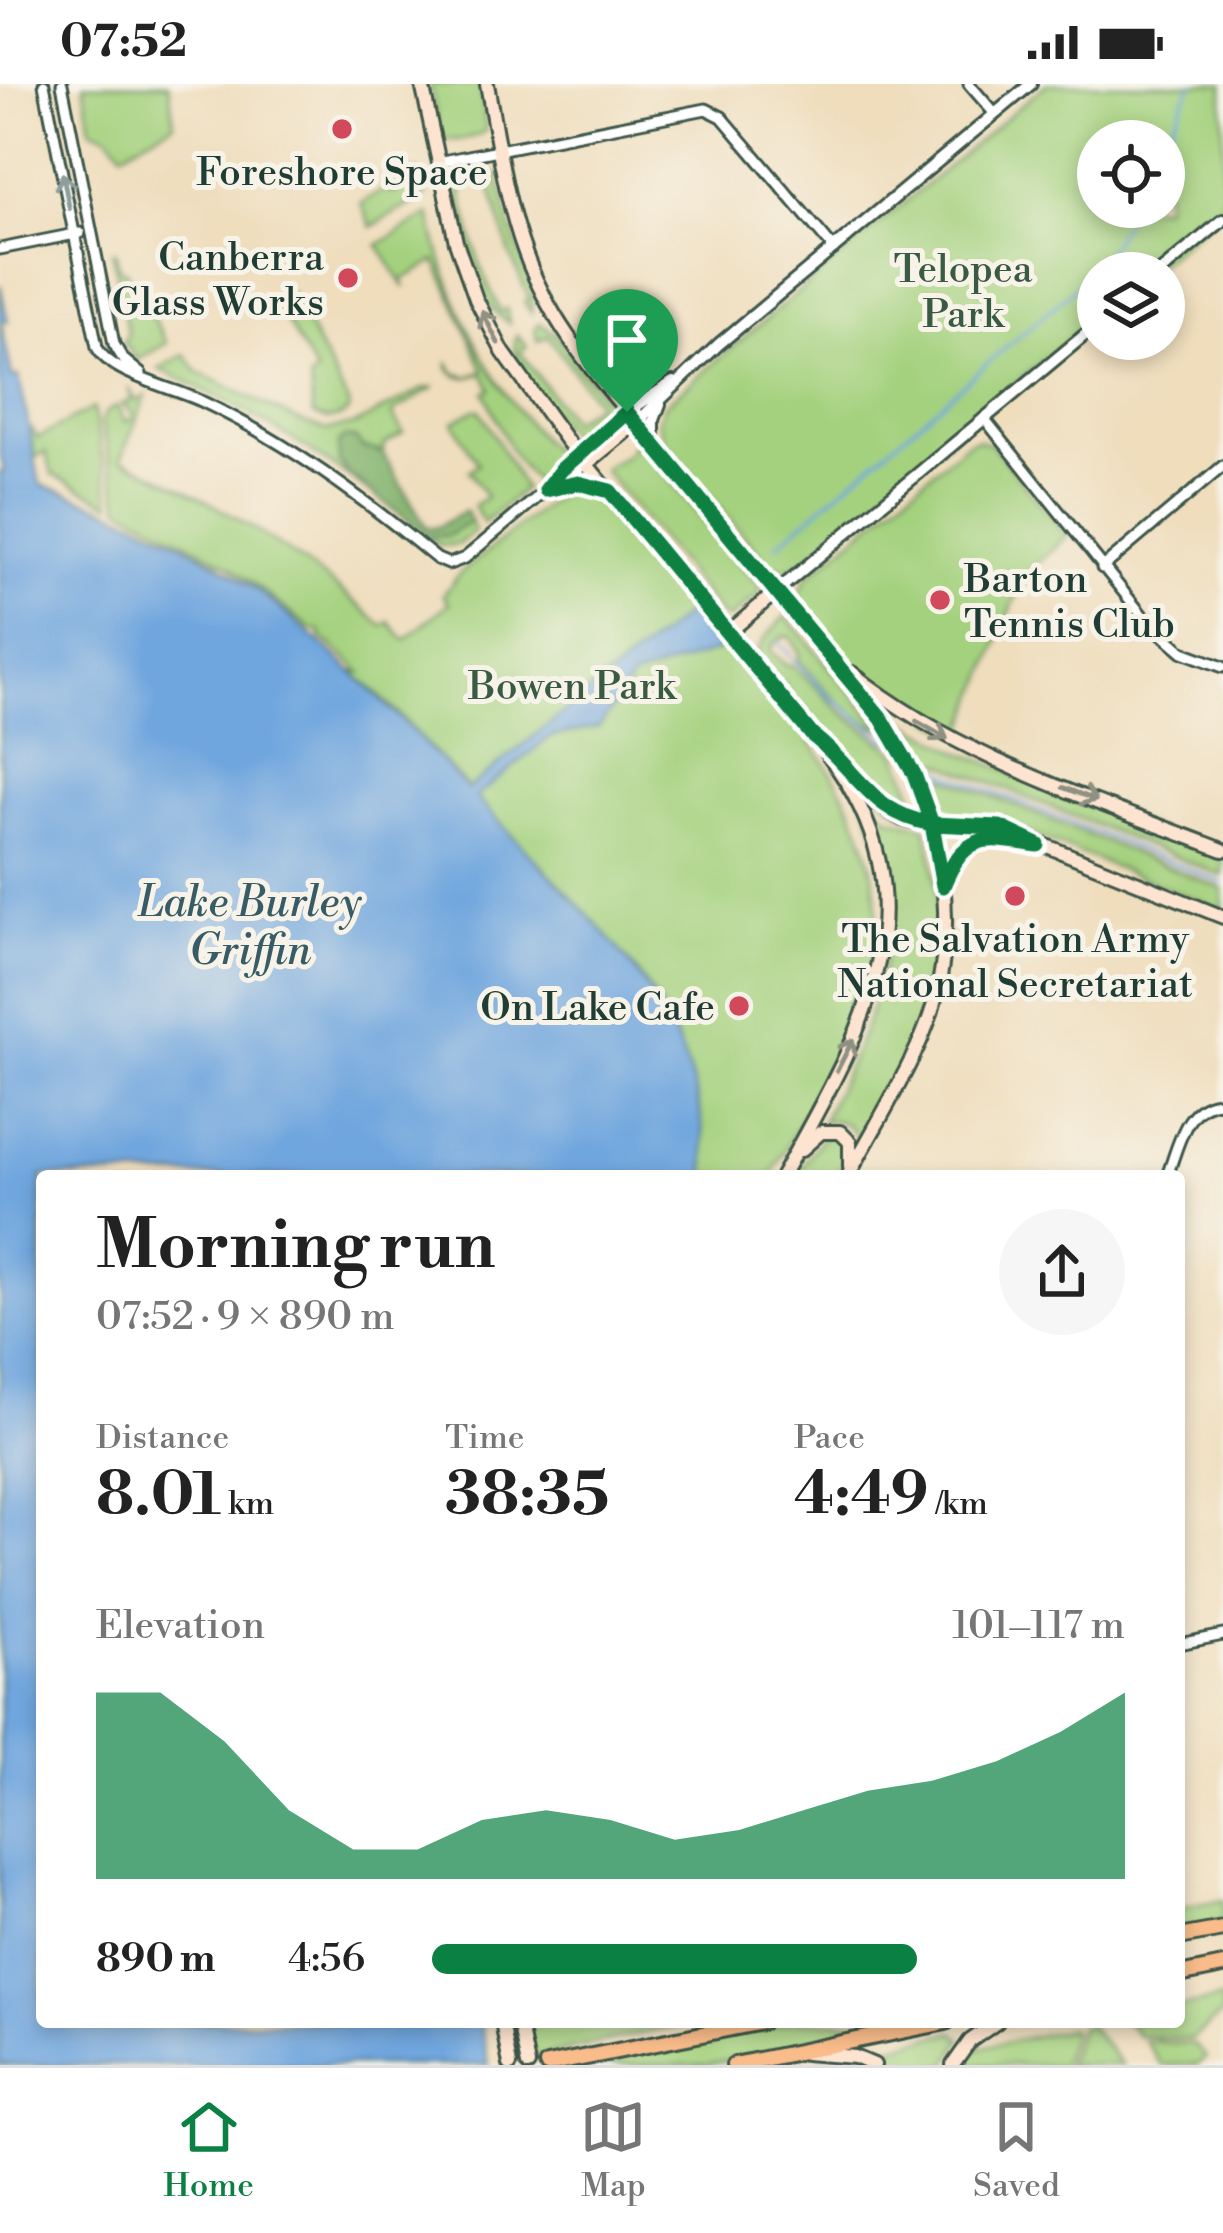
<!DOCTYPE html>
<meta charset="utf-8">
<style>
:root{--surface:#fff;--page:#f6f6f6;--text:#222;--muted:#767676;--line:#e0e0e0;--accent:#0b8043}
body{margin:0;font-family:"Libre Bodoni",serif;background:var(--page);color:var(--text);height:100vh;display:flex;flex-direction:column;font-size:45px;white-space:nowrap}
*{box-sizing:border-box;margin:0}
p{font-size:39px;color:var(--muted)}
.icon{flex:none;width:66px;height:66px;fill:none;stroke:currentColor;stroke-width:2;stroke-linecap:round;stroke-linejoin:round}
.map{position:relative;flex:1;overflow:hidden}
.side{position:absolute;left:36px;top:1086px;width:1149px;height:858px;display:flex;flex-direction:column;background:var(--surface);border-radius:12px;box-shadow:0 6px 18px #0003}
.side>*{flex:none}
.controls{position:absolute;left:1077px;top:36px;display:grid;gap:24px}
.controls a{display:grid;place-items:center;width:108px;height:108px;border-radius:50%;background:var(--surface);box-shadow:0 6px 18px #0003;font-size:60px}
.pin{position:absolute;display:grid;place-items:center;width:102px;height:102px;color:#fff;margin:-123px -51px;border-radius:50% 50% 50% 0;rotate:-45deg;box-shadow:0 0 12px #0007}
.pin .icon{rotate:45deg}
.round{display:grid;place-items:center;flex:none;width:126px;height:126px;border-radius:63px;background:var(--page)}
.headline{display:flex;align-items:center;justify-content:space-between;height:204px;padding:0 60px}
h1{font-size:66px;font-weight:700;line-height:90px}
.figures{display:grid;grid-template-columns:repeat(3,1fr);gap:18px;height:204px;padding:12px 60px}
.figures div{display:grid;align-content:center}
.figures b{font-size:60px;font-weight:700}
.figures small{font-size:33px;font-weight:400}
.figures p{font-size:33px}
.chart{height:336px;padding:24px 60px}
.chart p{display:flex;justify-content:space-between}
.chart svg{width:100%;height:216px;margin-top:12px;fill:var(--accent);opacity:.7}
ul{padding:0 60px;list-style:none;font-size:39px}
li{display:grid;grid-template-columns:192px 144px 1fr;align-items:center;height:90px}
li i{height:30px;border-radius:15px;background:var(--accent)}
.status{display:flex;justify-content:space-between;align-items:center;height:84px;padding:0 60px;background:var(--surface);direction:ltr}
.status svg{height:33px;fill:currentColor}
.dock{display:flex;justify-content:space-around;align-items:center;height:168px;border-top:3px solid var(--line);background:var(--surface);font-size:33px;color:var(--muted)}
.dock a{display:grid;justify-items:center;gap:6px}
.dock .selected{color:var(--accent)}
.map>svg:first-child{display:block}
.green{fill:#a4d17e;stroke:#628759;stroke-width:3;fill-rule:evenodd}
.forest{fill:#83b36d;stroke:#517850;stroke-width:3}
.water{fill:#6fa6de;stroke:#477289;stroke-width:3}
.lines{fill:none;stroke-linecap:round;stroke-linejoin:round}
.stream{stroke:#6fa6de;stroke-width:3}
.minor-casing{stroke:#3e5548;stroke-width:15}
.tertiary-casing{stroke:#3e5548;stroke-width:16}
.secondary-casing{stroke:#3e5548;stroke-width:18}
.primary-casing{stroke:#3e5548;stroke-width:20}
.minor{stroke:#fff;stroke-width:9}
.tertiary{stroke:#fff;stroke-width:10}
.secondary{stroke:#fde4d0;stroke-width:12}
.primary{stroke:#f9bc8a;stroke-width:14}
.oneway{stroke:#8f9e9a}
.oneway2{stroke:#8e9082}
.route-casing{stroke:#fff;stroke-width:24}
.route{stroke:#0b8043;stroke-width:15}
.poi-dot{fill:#d1495b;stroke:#f7f3e8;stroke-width:4.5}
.labels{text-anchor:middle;stroke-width:10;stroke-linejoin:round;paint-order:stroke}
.poi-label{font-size:39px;fill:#1f3d34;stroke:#f7f3e8}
.park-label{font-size:39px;fill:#3a5b43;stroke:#f7f3e8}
.water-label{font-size:42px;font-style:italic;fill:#375c67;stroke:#f7f3e8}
</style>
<div class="status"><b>07:52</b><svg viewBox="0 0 49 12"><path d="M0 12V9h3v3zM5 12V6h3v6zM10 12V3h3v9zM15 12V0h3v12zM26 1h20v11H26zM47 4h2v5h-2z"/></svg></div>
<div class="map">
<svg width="1223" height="1981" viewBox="0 0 1223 1981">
<rect width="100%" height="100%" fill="#f7f3e8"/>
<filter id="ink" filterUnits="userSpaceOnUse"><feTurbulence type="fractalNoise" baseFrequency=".00833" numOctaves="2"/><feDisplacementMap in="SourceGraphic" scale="24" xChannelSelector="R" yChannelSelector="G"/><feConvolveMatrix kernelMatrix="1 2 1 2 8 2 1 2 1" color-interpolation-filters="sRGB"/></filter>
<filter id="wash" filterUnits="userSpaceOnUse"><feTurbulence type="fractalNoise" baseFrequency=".004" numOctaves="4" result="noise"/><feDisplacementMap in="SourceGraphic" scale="48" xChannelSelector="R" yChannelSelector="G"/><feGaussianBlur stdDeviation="2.7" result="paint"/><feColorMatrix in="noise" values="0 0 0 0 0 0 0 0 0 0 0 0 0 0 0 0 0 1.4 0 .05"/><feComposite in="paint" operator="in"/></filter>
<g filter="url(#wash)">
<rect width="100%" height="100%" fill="#efddbc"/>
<path class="green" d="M84 0H169L174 39 123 68 107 50 91 45Z
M430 0H480L486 46C476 54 453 59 441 54Z
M1046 0H1223V126L1147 189H1098V230L802 479 788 485 770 482 664 358 658 336 664 321ZM1098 57H1164V123H1098Z
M411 88H420L426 111 371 143 361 119 387 105 391 110 402 106V102L392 106 389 103Z
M498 90 510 141 534 208 531 228 524 219 529 215 509 167 490 101 484 96H471L464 102 462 113 480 182 500 227 507 225 509 239C465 212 458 142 448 96Z
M430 130C448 218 492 306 556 370L553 383 536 396C515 386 495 331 485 308L491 305 483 289C469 294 457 298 448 282L449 279 454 289 469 293 484 287 436 177 402 196 405 204 378 161Z
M112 168H116L119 185 125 186 167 259 137 276 123 258 128 250Z
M291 209 348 319 349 326C341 336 324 337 313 330L310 295 317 290 275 218Z
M539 239 555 249 610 321 580 348 570 351C551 326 503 283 517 251L527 263 520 268 571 337 594 321 596 318 548 252 538 257 535 246Z
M185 270 198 288 299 337 326 346 354 341 423 305 435 303 392 329 403 349 385 360 382 370 426 443 436 444 465 427 475 446 459 460 440 462C352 390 263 331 159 285Z
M128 303 136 317 146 312 121 375C218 416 304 473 383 542L389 538 405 556 449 519 443 511 459 490 566 405H593C630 432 671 493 702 529 807 654 923 751 858 930L771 1092H706C705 1011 677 936 626 874L400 631 353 587 362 588 321 553V548L311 545 231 482 120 422 101 337 106 328 117 322 125 338 132 335 133 330 122 320 132 316Z
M93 324 111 420 52 390 46 368 35 374 30 348 32 345 38 354Z
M475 325 480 326 524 405 484 439 473 422 486 413 469 387 478 380 453 338Z
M977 355 991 360 1067 452 1024 492 962 652C919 630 807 559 799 510L807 493 968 358Z
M636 356 761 504 759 510 729 535 723 533 603 385 627 370Z
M786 532 882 644C852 638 819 598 798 576L800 570 790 552H783L772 561 771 568 786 581H793L840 626 897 669 924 734 902 728 885 716 756 570 766 553Z
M889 628 960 668 1223 771V792L928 674 907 660Z
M925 685 1223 805V826L1006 740 978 735 940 738 920 687Z
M865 713 889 733 926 743C959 880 921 949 856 1066 859 1043 842 1034 822 1037 859 959 900 883 887 794 883 766 871 738 865 713Z
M829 1050 845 1057 847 1070 836 1092H796L822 1053Z
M1223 1816V1837L1179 1846V1825Z
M1220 1915 1223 1930 1192 1955 1139 1952 1126 1938H1179V1923Z
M525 1938H681V1940L695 1938 535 1973Z
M792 1938H891L819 1958 707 1981H598L597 1977Z
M1088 1941 1122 1981H1066L1080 1944Z
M1070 1945 1073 1948 1061 1981H963L978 1964Z
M953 1948 962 1955 947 1981H889L864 1968Z
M1145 1957 1193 1960 1206 1973 1197 1981H1161Z"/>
<path class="forest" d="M344 354H355L362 363 382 368 426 443 436 444 465 427 472 437 448 452H428L347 389 339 377 338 359Z"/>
<path class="water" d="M0 200 8 238 1 237 12 293 19 292 40 400C114 425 192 458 254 504 333 564 400 633 468 705L688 529 719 566 633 594 599 643 550 653 476 713C583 831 706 918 706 1092H42V1938H480L489 1981H0V388H4L0 366Z"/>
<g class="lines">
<path class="stream" d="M1164 57 1192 0
M777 461 1096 186 1133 123
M777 557 828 611 890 658
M909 669 948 690 1223 799"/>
</g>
</g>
<g filter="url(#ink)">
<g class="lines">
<g class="minor-casing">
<path id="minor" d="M44 0 97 263C108 289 173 304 201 317 288 358 363 414 437 475L449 480 465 474 546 406 586 380
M62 0 114 260 123 275 141 290
M969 0 995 30
M438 78 706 25 722 33 834 165
M0 165 80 149
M984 334 1146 536 1183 568 1223 583
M562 400 584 399 604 405
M549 402 579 371
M1102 484 1223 382
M1167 1092C1178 1064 1185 1017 1223 1018
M1179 1560 1223 1551"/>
</g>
<g class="tertiary-casing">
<path id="tertiary" d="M1159 189 1223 136
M627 328 673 298
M636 339 719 260 1031 0
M654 360V336L660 320
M777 507 1098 240"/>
</g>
<g class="secondary-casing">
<path id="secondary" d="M422 0 456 158 476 215 503 268 567 357 812 651C841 673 875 724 903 735 937 747 973 736 1007 746L1223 833
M487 0C500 70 509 144 542 208 557 239 578 267 599 294L882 635C944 723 966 852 922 953 901 1001 873 1046 848 1092
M579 371 627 328
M586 380 636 339
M728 549 777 507
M852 589C961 676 1095 716 1223 766
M944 800C964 753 977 752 1025 759
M801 1066 821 1048H840L850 1058V1083
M782 1092C860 951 941 821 828 671
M502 1938 510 1981
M519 1938 528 1981
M805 1969 855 1973 874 1981
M953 1981 970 1957 997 1938"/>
</g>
<g class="primary-casing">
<path id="primary" d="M1179 1853 1223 1845
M1179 1891 1223 1882
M547 1981 762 1938
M734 1981 946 1938"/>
</g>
<use href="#minor" class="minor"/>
<use href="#tertiary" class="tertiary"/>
<use href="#secondary" class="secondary"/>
<use href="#primary" class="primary"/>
</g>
<defs><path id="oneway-shaft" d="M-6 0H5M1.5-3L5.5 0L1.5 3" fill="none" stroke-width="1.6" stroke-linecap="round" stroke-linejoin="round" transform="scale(3)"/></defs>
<use class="oneway" href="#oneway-shaft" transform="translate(66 107) rotate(-101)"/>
<g class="oneway2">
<use href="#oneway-shaft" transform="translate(490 243) rotate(-117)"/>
<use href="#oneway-shaft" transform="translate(932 646) rotate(30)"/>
<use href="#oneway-shaft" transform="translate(1080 710) rotate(21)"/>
<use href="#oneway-shaft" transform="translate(845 971) rotate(-63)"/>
</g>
</g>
<g class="lines" filter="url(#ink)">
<g class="route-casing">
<path id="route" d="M627 328 561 386 546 406 578 399 610 407 812 651C859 687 870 729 932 740L943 802C966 747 984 753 1038 761L1000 743 932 740 914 690 882 635 627 328"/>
</g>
<use href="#route" class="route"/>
</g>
<g class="poi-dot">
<circle cx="342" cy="45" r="12"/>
<circle cx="348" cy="194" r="12"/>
<circle cx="940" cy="516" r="12"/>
<circle cx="1015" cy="812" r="12"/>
<circle cx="739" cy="922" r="12"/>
</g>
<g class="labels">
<g class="poi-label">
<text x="342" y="101">Foreshore Space</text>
<text x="324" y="186" text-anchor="end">Canberra<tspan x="324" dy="45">Glass Works</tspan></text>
<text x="964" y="508" text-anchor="start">Barton<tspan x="964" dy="45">Tennis Club</tspan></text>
<text x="1015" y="868">The Salvation Army<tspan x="1015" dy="45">National Secretariat</tspan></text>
<text x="715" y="936" text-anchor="end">On Lake Cafe</text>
</g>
<g class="park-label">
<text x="963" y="198">Telopea<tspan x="963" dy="45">Park</tspan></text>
<text x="572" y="615">Bowen Park</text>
</g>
<g class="water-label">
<text x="250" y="832">Lake Burley<tspan x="250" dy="48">Griffin</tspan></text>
</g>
</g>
</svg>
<div class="controls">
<a><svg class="icon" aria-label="locate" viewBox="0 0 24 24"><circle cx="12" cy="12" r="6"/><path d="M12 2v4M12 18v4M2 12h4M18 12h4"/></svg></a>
<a><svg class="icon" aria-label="layers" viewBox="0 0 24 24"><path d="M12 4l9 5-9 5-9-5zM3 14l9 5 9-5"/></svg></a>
</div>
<div class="pin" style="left:627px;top:328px;background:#1e9e55"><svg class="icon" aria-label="arrive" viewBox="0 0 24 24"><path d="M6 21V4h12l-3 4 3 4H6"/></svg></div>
<section class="side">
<div class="headline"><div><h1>Morning run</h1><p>07:52 · 9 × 890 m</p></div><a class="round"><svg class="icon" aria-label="share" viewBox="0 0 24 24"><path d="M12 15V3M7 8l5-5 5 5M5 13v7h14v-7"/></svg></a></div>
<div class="figures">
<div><p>Distance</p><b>8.01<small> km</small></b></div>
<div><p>Time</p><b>38:35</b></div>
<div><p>Pace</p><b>4:49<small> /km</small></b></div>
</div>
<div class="chart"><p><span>Elevation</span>101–117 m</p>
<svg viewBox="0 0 160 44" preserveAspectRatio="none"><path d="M0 44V6L10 6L20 16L30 30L40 38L50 38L60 32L70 30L80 32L90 36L100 34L110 30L120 26L130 24L140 20L150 14L160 6V44z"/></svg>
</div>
<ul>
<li><b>890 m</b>4:56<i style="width:70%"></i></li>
</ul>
</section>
</div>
<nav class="dock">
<a class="selected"><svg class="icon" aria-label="home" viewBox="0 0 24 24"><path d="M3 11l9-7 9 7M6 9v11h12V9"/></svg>Home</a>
<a><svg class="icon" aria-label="map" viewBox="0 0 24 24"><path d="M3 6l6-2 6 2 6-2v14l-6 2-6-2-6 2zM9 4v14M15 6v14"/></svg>Map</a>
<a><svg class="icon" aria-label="saved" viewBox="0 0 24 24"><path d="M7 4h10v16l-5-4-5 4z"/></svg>Saved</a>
</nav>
